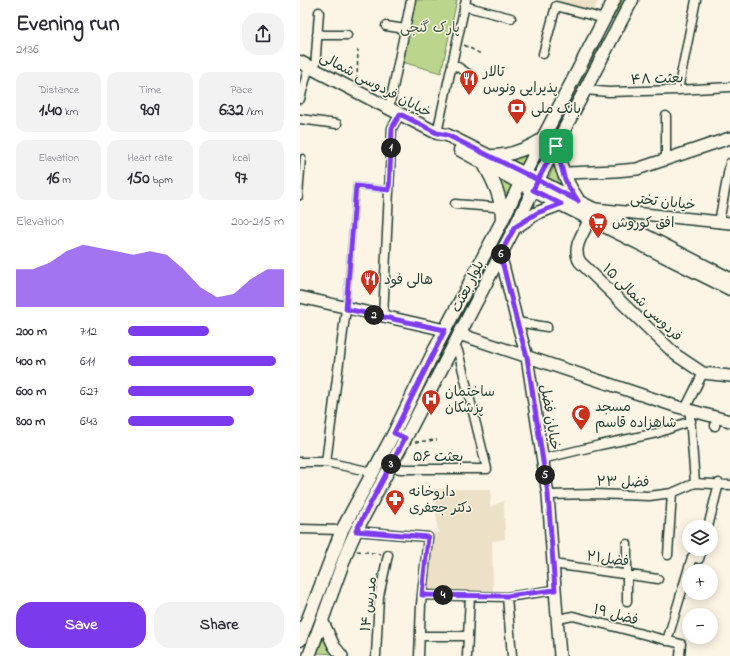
<!DOCTYPE html>
<meta charset="utf-8">
<style>
:root{--surface:#fff;--page:#f2f2f3;--text:#2b2b33;--muted:#7c7c81;--accent:#7c3aed}
body{margin:0;font-family:"Indie Flower","Playpen Sans Arabic",sans-serif;background:var(--page);color:var(--text);height:100vh;display:flex;flex-direction:column;font-size:15px;white-space:nowrap}
*{box-sizing:border-box;margin:0}
p{font-size:13px;color:var(--muted)}
.icon{flex:none;width:22px;height:22px;fill:none;stroke:currentColor;stroke-width:2;stroke-linecap:round;stroke-linejoin:round}
.map{position:relative;flex:1;overflow:hidden}
.sheet{display:flex;flex-direction:column;background:var(--surface);width:300px}
.sheet>*{flex:none}
.tools{position:absolute;left:382px;top:520px;display:grid;gap:8px}
.tools a{display:grid;place-items:center;width:36px;height:36px;border-radius:50%;background:var(--surface);box-shadow:0 2px 10px #0003;font-size:20px}
.pin{position:absolute;display:grid;place-items:center;width:34px;height:34px;color:#fff;margin:-17px;border-radius:8px;box-shadow:0 2px 6px #0006}
.km{position:absolute;width:20px;height:20px;margin:-10px;border-radius:50%;background:#222;color:#fff;font-size:11px;line-height:20px;text-align:center}
.round{display:grid;place-items:center;flex:none;width:42px;height:42px;border-radius:16px;background:var(--page)}
.headline{display:flex;align-items:center;justify-content:space-between;height:68px;padding:0 16px}
h1{font-size:22px;font-weight:700;line-height:30px}
.stats{display:grid;grid-template-columns:repeat(3,1fr);gap:6px;height:68px;padding:4px 16px}
.stats div{display:grid;align-content:center;border-radius:10px;background:var(--page);text-align:center}
.stats b{font-size:17px;font-weight:700}
.stats small{font-size:11px;font-weight:400}
.stats p{font-size:11px}
.chart{height:112px;padding:8px 16px}
.chart p{display:flex;justify-content:space-between}
.chart svg{width:100%;height:72px;margin-top:4px;fill:var(--accent);opacity:.7}
.action{display:flex;gap:8px;margin-top:auto;padding:8px 16px}
.action a{flex:1;height:46px;border-radius:16px;background:var(--accent);color:#fff;font-size:16px;font-weight:700;line-height:46px;text-align:center}
.action a+a{background:var(--page);color:var(--text)}
ul{padding:0 16px;list-style:none;font-size:13px}
li{display:grid;grid-template-columns:64px 48px 1fr;align-items:center;height:30px}
li i{height:10px;border-radius:5px;background:var(--accent)}
main{display:flex;flex:1;min-height:0}
.map>svg:first-child{display:block}
.built{fill:#ece0c6}
.green{fill:#bbd58c;stroke:#6d8960}
.lines{fill:none;stroke-linecap:round;stroke-linejoin:round}
.lane-casing{stroke:#1f3d34;stroke-width:7}
.street-casing{stroke:#1f3d34;stroke-width:11}
.secondary-casing{stroke:#1f3d34;stroke-width:14}
.primary-casing{stroke:#1f3d34;stroke-width:15}
.path{stroke:#1f3d34;stroke-width:1.5;stroke-dasharray:4 3;stroke-linecap:butt}
.lane{stroke:#fcf5e5;stroke-width:4}
.street{stroke:#fcf5e5;stroke-width:8}
.secondary{stroke:#fcf5e5;stroke-width:11}
.primary{stroke:#fcf5e5;stroke-width:12}
.route-casing{stroke:#fff;stroke-width:8}
.route{stroke:#7c3aed;stroke-width:5}
.labels{text-anchor:middle;stroke-width:3;stroke-linejoin:round;paint-order:stroke}
.park-label{font-size:14px;fill:#3e5b46;stroke:#fcf5e5}
.poi-label{font-size:14px;fill:#1f3d34;stroke:#fcf5e5;text-anchor:start}
.street-label{font-size:14px;fill:#1f3d34;stroke:#fcf5e5}
</style>
<main>
<section class="sheet">
<div class="headline"><div><h1>Evening run</h1><p>21:36</p></div><a class="round"><svg class="icon" aria-label="share" viewBox="0 0 24 24"><path d="M12 15V3M7 8l5-5 5 5M5 13v7h14v-7"/></svg></a></div>
<div class="stats">
<div><p>Distance</p><b>1.40<small> km</small></b></div>
<div><p>Time</p><b>9:09</b></div>
<div><p>Pace</p><b>6:32<small> /km</small></b></div>
</div>
<div class="stats">
<div><p>Elevation</p><b>16<small> m</small></b></div>
<div><p>Heart rate</p><b>150<small> bpm</small></b></div>
<div><p>kcal</p><b>97</b></div>
</div>
<div class="chart"><p><span>Elevation</span>200–215 m</p>
<svg viewBox="0 0 160 44" preserveAspectRatio="none"><path d="M0 44V21L10 21L20 17L30 10L40 6L50 8L60 10L70 12L80 10L90 12L100 21L110 32L120 38L130 36L140 27L150 21L160 21V44z"/></svg>
</div>
<ul>
<li><b>200 m</b>7:12<i style="width:52%"></i></li>
<li><b>400 m</b>6:11<i style="width:95%"></i></li>
<li><b>600 m</b>6:27<i style="width:81%"></i></li>
<li><b>800 m</b>6:43<i style="width:68%"></i></li>
</ul>
<div class="action"><a>Save</a><a>Share</a></div>
</section>
<div class="map">
<svg width="430" height="656" viewBox="0 0 430 656">
<rect width="100%" height="100%" fill="#fcf5e5"/>
<filter id="ink" filterUnits="userSpaceOnUse"><feTurbulence type="fractalNoise" baseFrequency=".025" numOctaves="2"/><feDisplacementMap in="SourceGraphic" scale="8" xChannelSelector="R" yChannelSelector="G"/><feConvolveMatrix kernelMatrix="1 2 1 2 8 2 1 2 1" color-interpolation-filters="sRGB"/></filter>
<g filter="url(#ink)">
<path class="built" d="M257 0H299L293 11Z
M134 489H191L190 507 204 501 205 539 192 541 193 593 127 592 131 542 130 533H138Z"/>
<path class="green" d="M115 0H157L141 73 102 62Z
M322 0H325L315 20 313 18Z
M301 39 303 40 238 170 234 168Z
M229 151 221 167 204 158Z
M257 160 267 190 247 181Z
M193 174 214 184 204 204Z
M220 195 224 196 106 429 102 427Z
M89 450 92 452 6 646 3 645 41 541Z
M24 637 35 654 17 653Z"/>
<g class="lines">
<g class="lane-casing">
<path id="lane" d="M0 197 3 157
M46 306 56 186 89 190"/>
</g>
<g class="street-casing">
<path id="street" d="M164 6 211 18
M86 26 105 29
M17 35H47
M243 54 256 6 305 19
M152 63 173 77
M15 69 19 12
M285 90 309 92 378 90 430 87
M378 90 396 0
M0 99 9 66
M89 108 111 0
M366 116V159
M0 119 37 124
M137 133 166 0
M155 204 194 207 202 209
M419 222 430 163
M83 317 92 128 100 114
M217 322 247 327
M385 409 403 373
M390 416 395 483
M415 426 416 417
M242 459 300 445 357 433 391 421
M0 462H26L72 472
M26 462 46 309
M89 467 101 469H187L158 351 153 344
M248 495 295 494 349 496 372 493 395 483 430 485
M408 527 419 483
M0 529 42 530
M56 531 128 537 121 604 119 656
M327 544V601
M368 555 372 493
M253 564 358 579
M122 595 207 597 255 590
M207 597 212 656
M258 619 273 616 381 644 380 656
M120 636H168
M367 641 392 557 399 559 402 549
M76 656 79 596 88 555
M167 656 170 596"/>
</g>
<g class="secondary-casing">
<path id="secondary" d="M268 173 315 171 337 169 430 138
M295 209 430 223
M290 219C284 232 271 248 280 262L376 355 403 373 430 376
M198 258 203 265 217 322 227 357 248 495 260 656
M0 297 145 330
M159 334 378 407 430 421
M22 620 34 646 42 656"/>
</g>
<g class="primary-casing">
<path id="primary" d="M0 62 100 114 137 133 147 135 247 185 430 279
M255 146C261 166 265 181 277 198
M160 150 242 195 430 289
M192 156C211 156 227 149 243 139
M184 164C194 182 202 198 202 219
M216 227 237 213 261 204
M0 640 42 530 94 433 135 349 202 221 225 173 314 0
M9 656 48 549 56 531 105 439 215 227 241 174 332 0"/>
</g>
<path class="path" d="M164 45 181 54
M57 80 58 50
M115 442 137 440
M57 551 81 554"/>
<use href="#lane" class="lane"/>
<use href="#street" class="street"/>
<use href="#secondary" class="secondary"/>
<use href="#primary" class="primary"/>
</g>
</g>
<g class="lines" filter="url(#ink)">
<g class="route-casing">
<path id="route" d="M256 146 238 180 147 135 137 133 100 114 92 128 89 190 56 186 46 309 145 330 94 433 105 438 56 531 128 537 122 595 207 596 255 590 248 494 227 357 217 322 203 265 198 258 215 227 237 213 261 204 233 190 238 180 278 201 268 186 264 177 256 146"/>
</g>
<use href="#route" class="route"/>
</g>
<defs>
<g id="restaurant-pin" transform="scale(1)"><path d="M0 17L-7.5 6A9.5 9.5 0 1 1 7.5 6Z" fill="#c8321e" stroke="#fcf5e5"/><path d="M-5-6h1v4h1v-4h1v4h1v-4h1v5L-1.5 .5V6h-2V.5L-5-1ZM5-6V6H3V1.5H1.5Q1.5-4 5-6Z" fill="#fff"/></g>
<g id="bank-pin" transform="scale(1)"><path d="M0 17L-7.5 6A9.5 9.5 0 1 1 7.5 6Z" fill="#c8321e" stroke="#fcf5e5"/><path d="M-6-4H6V4H-6ZM0-2.3a2.3 2.3 0 1 0 0 4.6a2.3 2.3 0 1 0 0-4.6Z" fill="#fff"/></g>
<g id="supermarket-pin" transform="scale(1)"><path d="M0 17L-7.5 6A9.5 9.5 0 1 1 7.5 6Z" fill="#c8321e" stroke="#fcf5e5"/><path d="M-6-5.5h2.5l.6 2H6L4.5 2H-2.5L-4.4-4H-6ZM-1.5 3.2a1.3 1.3 0 1 0 .1 0ZM3 3.2a1.3 1.3 0 1 0 .1 0Z" fill="#fff"/></g>
<g id="hospital-pin" transform="scale(1)"><path d="M0 17L-7.5 6A9.5 9.5 0 1 1 7.5 6Z" fill="#c8321e" stroke="#fcf5e5"/><path d="M-5-5h3v3.5h4V-5h3V5h-3V1.5h-4V5h-3Z" fill="#fff"/></g>
<g id="mosque-pin" transform="scale(1)"><path d="M0 17L-7.5 6A9.5 9.5 0 1 1 7.5 6Z" fill="#c8321e" stroke="#fcf5e5"/><path d="M3.5-4.9A6 6 0 1 0 3.5 4.9A5 5 0 1 1 3.5-4.9Z" fill="#fff"/></g>
<g id="pharmacy-pin" transform="scale(1)"><path d="M0 17L-7.5 6A9.5 9.5 0 1 1 7.5 6Z" fill="#c8321e" stroke="#fcf5e5"/><path d="M-2-6h4v4h4v4h-4v4h-4v-4h-4v-4h4Z" fill="#fff"/></g>
</defs>
<g fill-rule="evenodd">
<use href="#restaurant-pin" x="169" y="79"/>
<use href="#bank-pin" x="217" y="108"/>
<use href="#supermarket-pin" x="298" y="222"/>
<use href="#restaurant-pin" x="70" y="279"/>
<use href="#hospital-pin" x="131" y="399"/>
<use href="#mosque-pin" x="281" y="414"/>
<use href="#pharmacy-pin" x="95" y="499"/>
</g>
<g class="labels">
<g class="park-label">
<text x="130" y="32">پارک گنجی</text>
</g>
<g class="poi-label">
<text x="183" y="76">تالار<tspan x="183" dy="16">پذیرایی ونوس</tspan></text>
<text x="231" y="113">بانک ملی</text>
<text x="312" y="227">افق کوروش</text>
<text x="84" y="284">هالی فود</text>
<text x="145" y="396">ساختمان<tspan x="145" dy="16">پزشکان</tspan></text>
<text x="295" y="411">مسجد<tspan x="295" dy="16">شاهزاده قاسم</tspan></text>
<text x="109" y="496">داروخانه<tspan x="109" dy="16">دکتر جعفری</tspan></text>
</g>
<g class="street-label">
<text transform="translate(357 78) rotate(-2)" y="5">بعثت ۴۸</text>
<text transform="translate(76 84) rotate(28)" y="5">خیابان فردوسی شمالی</text>
<text transform="translate(363 201) rotate(6)" y="5">خیابان تختی</text>
<text transform="translate(167 286) rotate(-63)" y="5">بلوار بعثت</text>
<text transform="translate(343 302) rotate(44)" y="5">فردوسی شمالی ۱۵</text>
<text transform="translate(251 417) rotate(81)" y="5">خیابان فضل</text>
<text x="138" y="461">بعثت ۵۶</text>
<text transform="translate(323 481) rotate(1)" y="5">فضل ۲۳</text>
<text transform="translate(308 558) rotate(8)" y="5">فضل۲۱</text>
<text transform="translate(68 604) rotate(-83)" y="5">مدرس ۱۴</text>
<text transform="translate(316 614) rotate(15)" y="5">فضل ۱۹</text>
</g>
</g>
</svg>
<div class="tools">
<a><svg class="icon" aria-label="layers" viewBox="0 0 24 24"><path d="M12 4l9 5-9 5-9-5zM3 14l9 5 9-5"/></svg></a>
<a>+</a>
<a>−</a>
</div>
<div class="pin" style="left:256px;top:146px;background:#1e9e55"><svg class="icon" aria-label="arrive" viewBox="0 0 24 24"><path d="M6 21V4h12l-3 4 3 4H6"/></svg></div>
<b class="km" style="left:91px;top:148px">1</b>
<b class="km" style="left:74px;top:315px">2</b>
<b class="km" style="left:91px;top:464px">3</b>
<b class="km" style="left:143px;top:595px">4</b>
<b class="km" style="left:245px;top:475px">5</b>
<b class="km" style="left:201px;top:254px">6</b>
</div>
</main>
